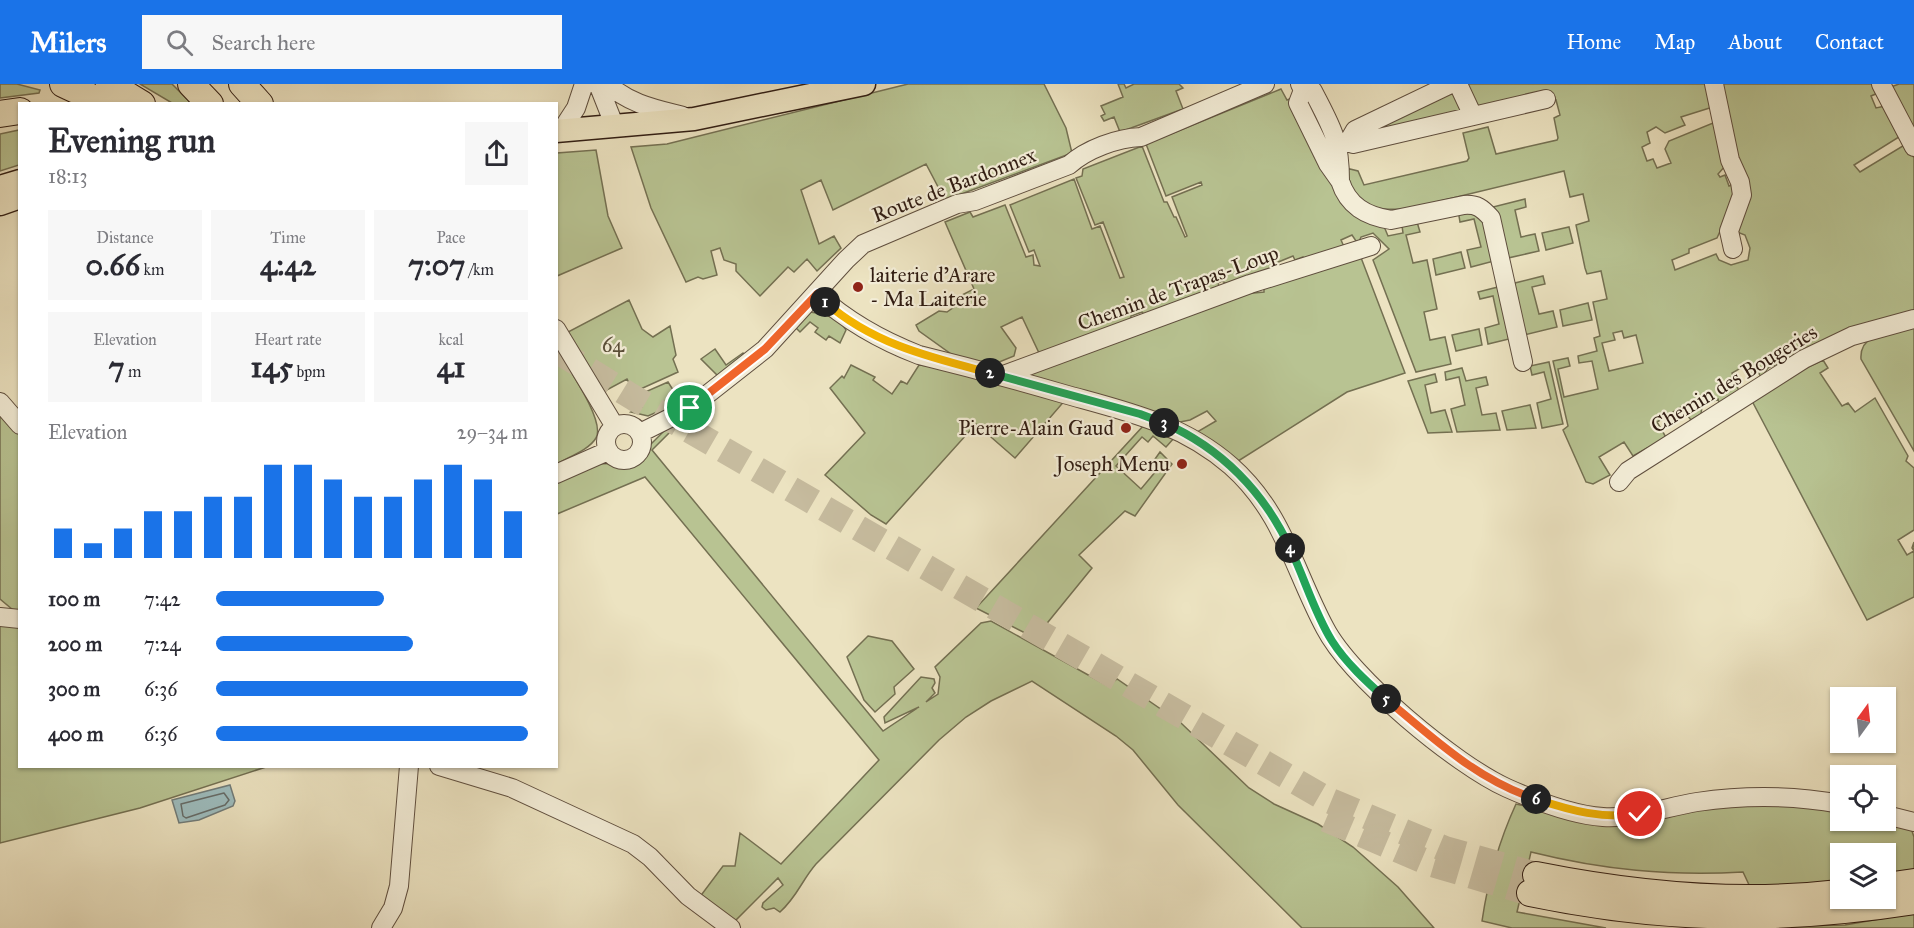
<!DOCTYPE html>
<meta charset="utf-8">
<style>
:root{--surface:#fff;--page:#f7f7f7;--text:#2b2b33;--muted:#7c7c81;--accent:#1a73e8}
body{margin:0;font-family:"IM FELL Great Primer",serif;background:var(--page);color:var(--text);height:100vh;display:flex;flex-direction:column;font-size:22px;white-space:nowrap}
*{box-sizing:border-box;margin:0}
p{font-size:20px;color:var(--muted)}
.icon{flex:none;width:33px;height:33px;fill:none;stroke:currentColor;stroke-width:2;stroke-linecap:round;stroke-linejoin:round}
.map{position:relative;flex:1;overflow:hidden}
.drawer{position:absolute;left:18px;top:18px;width:540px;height:666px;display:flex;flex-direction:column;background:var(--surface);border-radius:0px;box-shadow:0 2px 4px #0004}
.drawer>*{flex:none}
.needle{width:39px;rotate:15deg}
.tools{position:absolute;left:1830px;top:603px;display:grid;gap:12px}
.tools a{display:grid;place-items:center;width:66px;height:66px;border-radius:0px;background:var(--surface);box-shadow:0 2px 4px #0004;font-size:30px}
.pin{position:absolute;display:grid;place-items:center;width:51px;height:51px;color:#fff;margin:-26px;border:3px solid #fff;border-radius:50%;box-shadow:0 2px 6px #0007}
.km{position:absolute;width:30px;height:30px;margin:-15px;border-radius:50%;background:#222;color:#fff;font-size:16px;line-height:30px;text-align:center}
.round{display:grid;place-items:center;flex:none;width:63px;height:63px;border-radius:0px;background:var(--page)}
.summary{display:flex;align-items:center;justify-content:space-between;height:102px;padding:0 30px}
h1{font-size:33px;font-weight:700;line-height:45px}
.figures{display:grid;grid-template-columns:repeat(3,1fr);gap:9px;height:102px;padding:6px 30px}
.figures div{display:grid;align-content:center;border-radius:0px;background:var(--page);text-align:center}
.figures b{font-size:30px;font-weight:700}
.figures small{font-size:16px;font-weight:400}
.figures p{font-size:16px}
.chart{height:168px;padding:12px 30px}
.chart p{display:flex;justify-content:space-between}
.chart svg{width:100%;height:108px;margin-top:6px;stroke:var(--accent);stroke-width:6}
ul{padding:0 30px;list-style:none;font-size:20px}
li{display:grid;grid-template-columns:96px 72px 1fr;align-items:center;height:45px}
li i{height:15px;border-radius:8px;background:var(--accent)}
header{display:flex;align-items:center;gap:36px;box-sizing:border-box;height:84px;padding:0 30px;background:var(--accent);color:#fff}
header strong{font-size:28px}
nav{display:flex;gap:33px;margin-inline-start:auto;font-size:21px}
.search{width:420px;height:54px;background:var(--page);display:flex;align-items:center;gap:15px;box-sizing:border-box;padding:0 21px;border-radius:0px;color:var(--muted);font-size:22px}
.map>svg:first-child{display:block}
.green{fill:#b8c392;stroke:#747052;stroke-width:1.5;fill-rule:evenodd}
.water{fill:#9dbcbd;stroke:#717c79;stroke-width:1.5}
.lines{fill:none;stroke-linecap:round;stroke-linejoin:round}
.shore{stroke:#666c68;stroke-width:1.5}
.highway-tunnel{stroke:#c6bb9e;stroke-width:26;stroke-dasharray:26 13;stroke-linecap:butt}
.minor-casing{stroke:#5f4e3e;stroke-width:20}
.major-casing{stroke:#301c12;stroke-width:25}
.highway-casing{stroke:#301c12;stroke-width:28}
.minor{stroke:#f3edd7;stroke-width:18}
.major{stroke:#ece3c1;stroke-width:22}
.highway{stroke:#ece3c1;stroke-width:26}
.split-1-casing{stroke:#fff;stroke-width:12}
.split-2-casing{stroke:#fff;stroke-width:12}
.split-3-casing{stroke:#fff;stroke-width:12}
.split-4-casing{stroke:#fff;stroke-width:12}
.split-5-casing{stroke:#fff;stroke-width:12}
.split-6-casing{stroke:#fff;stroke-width:12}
.split-7-casing{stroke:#fff;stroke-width:12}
.split-1{stroke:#f0652b;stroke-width:8}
.split-2{stroke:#f5b400;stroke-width:8}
.split-3{stroke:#22a559;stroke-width:8}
.split-4{stroke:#22a559;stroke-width:8}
.split-5{stroke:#22a559;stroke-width:8}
.split-6{stroke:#f0652b;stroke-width:8}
.split-7{stroke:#f5b400;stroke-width:8}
.poi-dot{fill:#8f2418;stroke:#f3edd7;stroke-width:2}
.labels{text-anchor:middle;stroke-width:4.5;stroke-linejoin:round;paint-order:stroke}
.street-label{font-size:21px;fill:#301c12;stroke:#f3edd7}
.poi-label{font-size:21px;fill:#301c12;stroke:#f3edd7;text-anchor:end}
.park-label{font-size:21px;font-style:italic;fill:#594e38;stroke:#f3edd7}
</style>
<header>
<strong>Milers</strong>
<div class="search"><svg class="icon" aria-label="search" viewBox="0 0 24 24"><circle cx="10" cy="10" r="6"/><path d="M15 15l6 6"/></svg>Search here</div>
<nav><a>Home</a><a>Map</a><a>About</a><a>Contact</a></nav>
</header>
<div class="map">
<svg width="1914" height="844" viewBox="0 0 1914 844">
<rect width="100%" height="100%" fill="#ece3c1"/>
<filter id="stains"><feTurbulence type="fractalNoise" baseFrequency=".00333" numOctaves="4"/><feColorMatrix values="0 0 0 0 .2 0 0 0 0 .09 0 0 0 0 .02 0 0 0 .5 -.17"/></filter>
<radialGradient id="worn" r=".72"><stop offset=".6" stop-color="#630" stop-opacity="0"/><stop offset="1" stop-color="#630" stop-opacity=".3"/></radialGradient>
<path class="green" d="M0 0H17L40 6 39 9 0 14Z
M140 0H172L191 19H172Z
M908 0H1044L1066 44 1072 69 945 116 926 80 833 126 821 96 801 106 819 160 834 152 841 164 817 187 807 175 794 188 788 183 760 212 736 187V180L724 176 720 164 711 167 717 191 703 195 698 193 686 198 651 124 631 63 667 60Z
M1118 0H1124L1126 4 1134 0H1179L1183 4 1176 7 1183 25 1120 48 1114 33 1104 37 1101 32 1105 30 1101 22 1123 13Z
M1455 0H1709L1716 22 1681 33 1685 41 1665 49 1656 43 1647 48 1650 59 1642 63 1647 77 1653 75 1657 84 1671 79 1665 65 1669 57 1713 39 1718 40 1720 43 1726 81 1718 90 1720 93 1725 91 1729 102 1735 100V114L1717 154 1689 165V169L1672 176 1675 186 1716 170 1719 176 1731 181 1748 176 1750 164 1745 151 1737 148 1735 142 1748 116 1746 100 1734 72 1722 0H1874L1878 9 1871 12 1876 24 1885 22 1899 53 1854 81 1860 88 1906 60 1914 74V230L1842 247V250L1797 274 1793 273 1768 284 1761 294 1758 287 1748 291 1744 282 1732 289 1740 310 1720 322 1718 315 1702 322 1701 330 1691 336 1681 323 1657 338 1667 355 1648 367 1647 364 1633 372 1624 358 1599 373 1610 391 1593 400 1586 398 1563 346 1568 342 1553 277 1568 274 1570 282 1558 285 1564 313 1598 305 1592 277 1579 279 1578 272 1597 267 1594 254 1600 252 1593 218 1607 215 1601 187 1587 190 1585 184 1576 141 1589 137 1583 110 1570 113 1564 87 1407 125C1371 126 1351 124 1346 84L1358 87 1364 101 1467 77 1469 74 1463 49 1488 43 1496 70 1557 56 1558 54 1554 34 1560 31 1556 16 1548 18 1546 12 1357 56 1355 54 1358 46ZM1622 247 1624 254 1636 251 1643 279 1609 287 1602 259 1615 256 1613 249Z
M1899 0H1914V51L1888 4Z
M1281 5 1287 16 1292 14 1339 112 1383 140 1388 152 1403 149 1402 142 1417 138 1420 148 1406 151 1413 179 1427 176 1437 225 1424 228 1430 256 1445 253 1451 280 1416 288 1373 176 1389 165 1373 149 1361 153 1358 160 1352 151 1341 156 1345 165 1305 178 1303 173 1295 176 1293 172 1271 181 1274 187 1230 202 1222 197 1218 199 1219 202 1148 234 1142 228 1131 232 1129 241 1040 271 1022 233 1001 243 1016 264 1014 272 987 283 954 272 919 247 916 241 939 227 947 228 961 218 958 213 974 205 945 138 970 128 973 133 1005 121 1026 173 1033 171 1034 181 1040 182 1034 166 1029 168 1010 121 1074 95 1092 145 1100 142 1120 194 1124 193 1103 138 1095 141 1076 94 1082 92 1083 85 1142 62 1164 118H1167L1174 133H1176L1185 153 1187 152 1172 113 1202 101 1201 98 1166 112 1146 60Z
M19 46V81L0 87V50Z
M596 66 608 132 622 164 557 192V69Z
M1525 115 1526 123 1515 126 1521 153 1535 150 1539 167 1508 174 1493 123Z
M1467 125 1485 136 1494 177 1471 183 1467 166 1481 163 1474 135 1460 138 1458 126Z
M1569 143 1573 159 1546 166 1542 149Z
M1461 168 1465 184 1436 191 1433 175Z
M1360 171 1405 289 1347 308 1235 379 1197 348 1216 337 1207 327 1190 336 1175 339 1020 289 1232 211 1264 208V199Z
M1543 192 1545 200 1532 203 1539 230 1553 227 1557 243 1524 251 1513 203 1515 199Z
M1498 203 1509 255 1488 260 1485 244 1499 240 1493 212 1480 215 1478 208Z
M629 216 642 245 653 253 670 242 676 271 673 275 678 288 634 308 627 295 603 308 568 248Z
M1588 219 1592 236 1563 242 1560 226Z
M810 228C823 230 839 233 846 246L840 259 829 252 826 256 815 248 818 244 810 238 800 248 795 243Z
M1914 241V367L1861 275C1859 248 1893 247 1914 241Z
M1479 245 1482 261 1456 267 1452 251Z
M557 265C566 281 606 337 596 354 589 366 568 373 557 380Z
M715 265 726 281 743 269 747 275 720 294 701 275Z
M1823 276 1828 284 1820 289 1842 322 1848 319 1855 328 1875 314 1908 372 1906 377 1914 384V446L1898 456 1907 471 1914 467 1912 464 1914 458V513L1867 536 1751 315 1791 291Z
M1549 278 1563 340 1542 344 1537 319 1551 315 1544 288 1532 291 1530 282Z
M851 281 875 293 873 296 892 310 901 297 907 300 919 281 954 285 1067 314 1015 374 976 340 886 440 871 431 825 391 865 349 830 304 842 292 844 294Z
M1462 284 1466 297 1486 293 1488 301 1476 304 1482 331 1496 329 1500 346 1457 348 1451 325 1465 321 1459 293 1446 296 1445 288Z
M1435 290 1437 298 1425 301 1431 329 1445 326 1452 348 1428 349 1408 297Z
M668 298 675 309 689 301 696 311 648 332 631 328 642 323 636 312Z
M1530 321 1536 344 1507 346 1502 327Z
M0 327 19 350V531L0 515Z
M1145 340 1175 353 1166 363 1153 352 1148 358 1142 353 1116 382 1141 405 1156 387 1150 382 1160 368 1172 380 1135 432 1125 427 1079 471 1092 484 1035 554 976 524Z
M667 344 669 349 652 366 883 647 919 623 885 639 884 633 921 593 934 595 935 599 932 604 935 609 926 618 938 610 940 593 935 583 981 539 991 537 1108 602 1117 595 1181 639 1249 704 1274 720 1318 740 1353 763 1398 803 1434 844H1302L1178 721 1133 666 1116 652 1032 597 991 617 966 633 939 656 816 780C802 796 797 813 780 828L774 824 766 826 762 823 763 819 783 801 778 794 735 837 699 814 723 782H735L740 749 781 780 879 676 645 393 557 430V396L593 380 632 379Z
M0 539 19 541 20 682 266 683 140 724 0 759Z
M868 552 892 557 914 585 894 603 895 610 875 628 864 616 847 573Z
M1732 717 1840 725V736H1886L1911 744 1914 753V787L1886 794V770H1840V798L1751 805 1743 788C1669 792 1603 786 1531 768L1517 828 1606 844H1512L1482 837C1488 796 1499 757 1516 720L1600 738Z
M1914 829V844H1721L1845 841Z"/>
<path class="water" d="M230 701 235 717 233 722 199 736 179 739 172 716Z"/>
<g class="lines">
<path class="shore" d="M224 709 229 716 225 721 186 734 183 732 181 720Z"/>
<path class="highway-tunnel" d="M556 266 634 314 1328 716 1445 765 1536 791
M1326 735 1429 779 1530 809"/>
<g class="minor-casing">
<path id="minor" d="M598 0 615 43
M608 0C629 20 656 25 683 32
M1300 0 1303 6 1313 7C1332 44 1340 55 1340 97L1328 80 1298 19 1303 6
M1458 0 1473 32
M1714 0 1730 76 1740 98 1742 111 1729 147 1733 165
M1881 0 1914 63
M561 47 576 24 584 0
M1348 58 1353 60 1546 15
M1339 61 1348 58 1355 46 1451 0
M1340 97C1348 122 1366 132 1391 136L1464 121C1477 120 1482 124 1491 134L1523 278
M817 210C848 238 880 256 919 271 968 283 1016 296 1064 310 1125 327 1182 339 1231 382 1283 428 1294 486 1325 544 1351 594 1456 681 1507 704 1536 717 1572 731 1603 733 1635 735 1666 723 1697 718 1745 711 1792 711 1840 720
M556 245 614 341
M1001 292 1250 200 1371 162
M0 318 20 341
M606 358a18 18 0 1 1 36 0a18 18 0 1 1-36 0Z
M640 349 690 324 765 265 846 176 863 160 957 120 975 117 1069 81C1087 65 1117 54 1141 53L1265 0
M556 390 608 367
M1619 398 1628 387 1804 275 1852 252 1914 235
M0 533 20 535
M439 682 512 704 633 760 650 773 688 812 731 844
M1886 731 1914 738
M381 844 393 824 399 802 409 682"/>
</g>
<g class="major-casing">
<path id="major" d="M556 47 694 35 864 0
M0 103 20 97
M0 120 20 113"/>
</g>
<g class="highway-casing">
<path id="highway" d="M63 0 106 20
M109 0 142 20
M191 0 210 20
M242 0 260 20
M0 30 20 27
M1536 791C1636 811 1738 821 1840 809
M1886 802 1914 798
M1530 809C1665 837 1779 838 1914 817"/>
</g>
<use href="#minor" class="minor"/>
<use href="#major" class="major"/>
<use href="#highway" class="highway"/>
</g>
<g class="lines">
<g class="split-1-casing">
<path id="split-1" d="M690 324 765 265 817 210 825 218"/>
</g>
<g class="split-2-casing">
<path id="split-2" d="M825 218C873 260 929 273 990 289"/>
</g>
<g class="split-3-casing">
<path id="split-3" d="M990 289 1140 330 1164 339"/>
</g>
<g class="split-4-casing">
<path id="split-4" d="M1164 339C1221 364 1264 408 1290 464"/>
</g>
<g class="split-5-casing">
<path id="split-5" d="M1290 464C1305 495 1314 528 1332 557 1346 579 1367 598 1386 615"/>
</g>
<g class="split-6-casing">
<path id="split-6" d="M1386 615C1433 654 1477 696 1536 715"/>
</g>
<g class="split-7-casing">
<path id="split-7" d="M1536 715C1572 727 1602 735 1640 730"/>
</g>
<use href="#split-1" class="split-1"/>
<use href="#split-2" class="split-2"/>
<use href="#split-3" class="split-3"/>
<use href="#split-4" class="split-4"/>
<use href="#split-5" class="split-5"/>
<use href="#split-6" class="split-6"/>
<use href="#split-7" class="split-7"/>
</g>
<g class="poi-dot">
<circle cx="858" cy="203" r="6"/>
<circle cx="1126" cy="344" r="6"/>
<circle cx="1182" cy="380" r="6"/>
</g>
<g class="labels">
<g class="street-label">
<text transform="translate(954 101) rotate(-21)" y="7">Route de Bardonnex</text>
<text transform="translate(1178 204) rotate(-20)" y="7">Chemin de Trapas-Loup</text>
<text transform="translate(1734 295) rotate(-31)" y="7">Chemin des Bougeries</text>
</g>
<g class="poi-label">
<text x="870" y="198" text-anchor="start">laiterie d'Arare<tspan x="870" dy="24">- Ma Laiterie</tspan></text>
<text x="1114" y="351">Pierre-Alain Gaud</text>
<text x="1170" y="387">Joseph Menu</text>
</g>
<g class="park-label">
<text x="613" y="268">64</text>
</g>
</g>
<rect width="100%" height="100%" filter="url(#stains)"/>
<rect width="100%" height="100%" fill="url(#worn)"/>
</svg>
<div class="tools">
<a><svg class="needle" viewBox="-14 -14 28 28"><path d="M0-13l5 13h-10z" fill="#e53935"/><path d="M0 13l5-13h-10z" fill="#7c7c81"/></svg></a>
<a><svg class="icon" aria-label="locate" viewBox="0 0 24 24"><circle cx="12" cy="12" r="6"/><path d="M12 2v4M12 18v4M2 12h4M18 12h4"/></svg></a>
<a><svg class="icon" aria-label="layers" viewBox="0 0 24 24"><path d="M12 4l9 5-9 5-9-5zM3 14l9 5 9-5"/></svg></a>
</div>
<div class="pin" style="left:690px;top:324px;background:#1e9e55"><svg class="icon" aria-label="arrive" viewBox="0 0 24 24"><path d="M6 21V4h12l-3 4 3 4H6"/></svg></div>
<div class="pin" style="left:1640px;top:730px;background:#d93025"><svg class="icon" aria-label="check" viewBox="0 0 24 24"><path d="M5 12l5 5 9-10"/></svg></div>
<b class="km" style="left:825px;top:218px">1</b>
<b class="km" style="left:990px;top:289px">2</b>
<b class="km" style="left:1164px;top:339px">3</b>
<b class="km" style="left:1290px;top:464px">4</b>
<b class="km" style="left:1386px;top:615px">5</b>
<b class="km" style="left:1536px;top:715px">6</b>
<section class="drawer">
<div class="summary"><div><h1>Evening run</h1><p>18:13</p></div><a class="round"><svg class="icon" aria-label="share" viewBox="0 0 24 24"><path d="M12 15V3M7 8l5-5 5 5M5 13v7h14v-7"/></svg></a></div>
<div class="figures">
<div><p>Distance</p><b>0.66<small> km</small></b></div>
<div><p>Time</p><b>4:42</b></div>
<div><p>Pace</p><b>7:07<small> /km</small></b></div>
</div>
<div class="figures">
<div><p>Elevation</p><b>7<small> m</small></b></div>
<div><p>Heart rate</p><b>145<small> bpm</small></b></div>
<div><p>kcal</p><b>41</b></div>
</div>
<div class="chart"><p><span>Elevation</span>29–34 m</p>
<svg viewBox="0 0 160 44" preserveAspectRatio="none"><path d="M5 44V32M15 44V38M25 44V32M35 44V25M45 44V25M55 44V19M65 44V19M75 44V6M85 44V6M95 44V12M105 44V19M115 44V19M125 44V12M135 44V6M145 44V12M155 44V25"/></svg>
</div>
<ul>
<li><b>100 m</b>7:42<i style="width:54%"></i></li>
<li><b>200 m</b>7:24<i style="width:63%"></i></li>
<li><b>300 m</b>6:36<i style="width:100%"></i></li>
<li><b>400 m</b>6:36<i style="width:100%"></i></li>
</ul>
</section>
</div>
